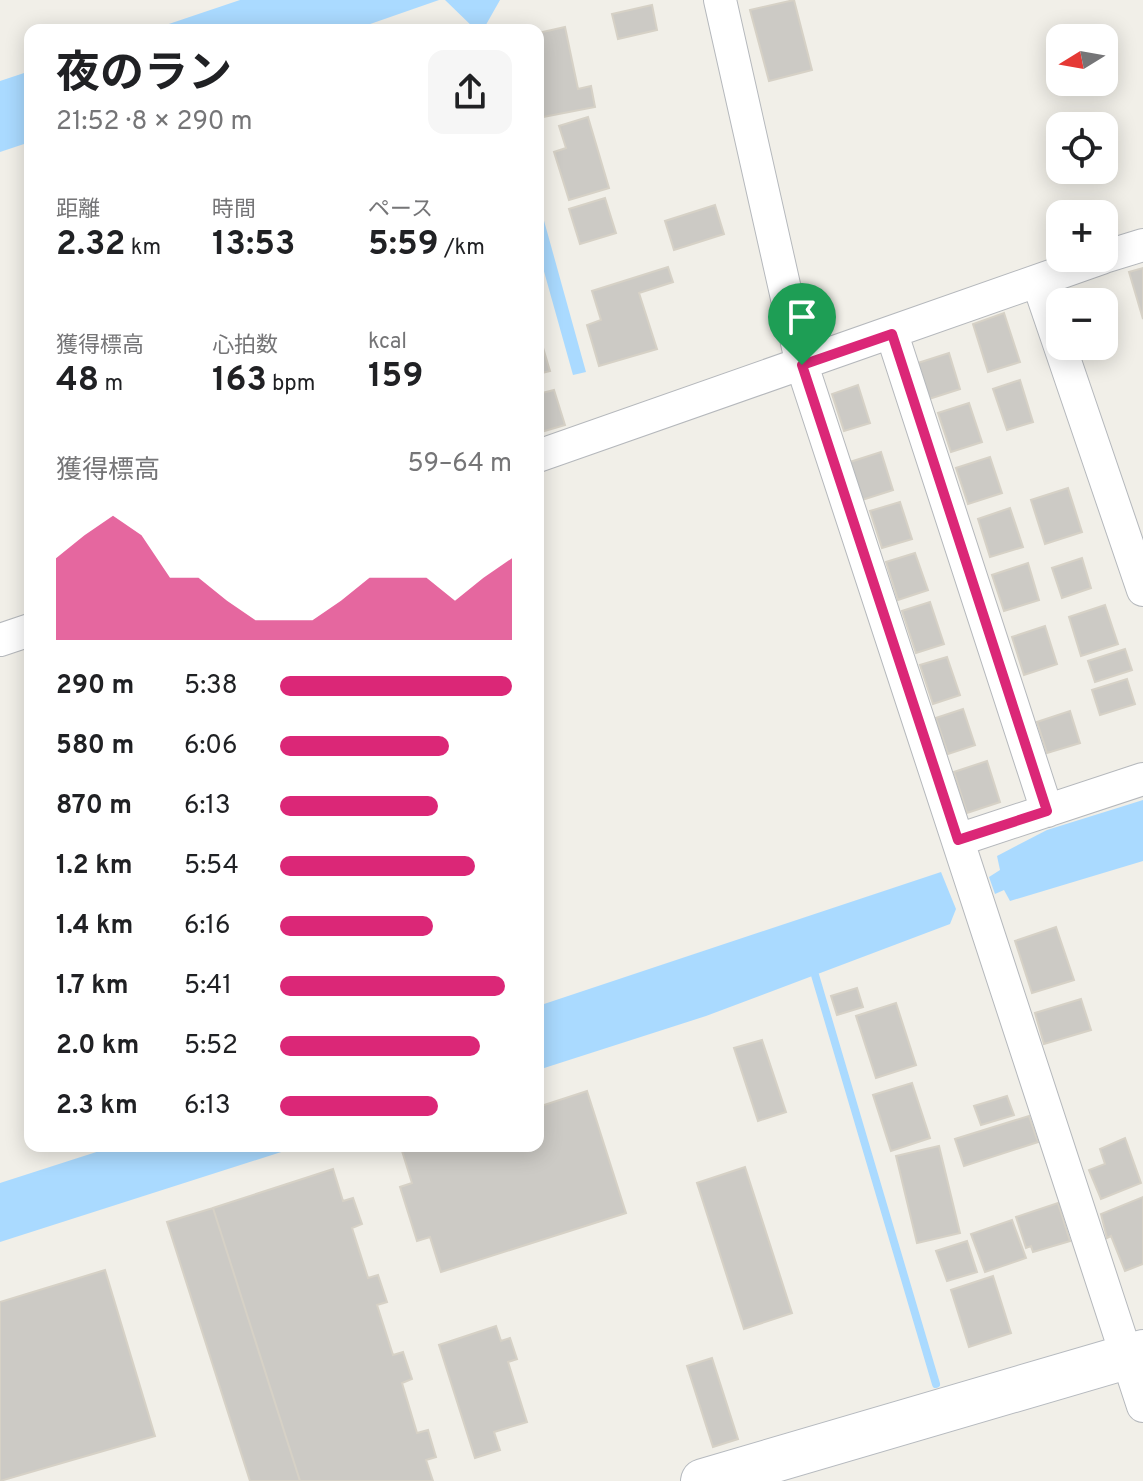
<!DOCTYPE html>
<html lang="ja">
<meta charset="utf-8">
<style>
:root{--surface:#fff;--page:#f6f6f6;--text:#202124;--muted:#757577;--accent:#db2777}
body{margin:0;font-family:Overpass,"Noto Sans JP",sans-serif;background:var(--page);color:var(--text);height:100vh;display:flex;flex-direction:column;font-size:30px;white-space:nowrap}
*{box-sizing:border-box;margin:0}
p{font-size:26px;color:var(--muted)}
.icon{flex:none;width:44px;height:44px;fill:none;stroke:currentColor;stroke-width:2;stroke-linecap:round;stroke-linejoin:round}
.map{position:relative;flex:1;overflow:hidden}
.side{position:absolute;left:24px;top:24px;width:520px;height:1128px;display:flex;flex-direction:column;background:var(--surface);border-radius:16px;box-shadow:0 4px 20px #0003}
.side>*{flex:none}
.needle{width:52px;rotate:259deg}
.fabs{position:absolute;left:1046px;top:24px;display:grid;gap:16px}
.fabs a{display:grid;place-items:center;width:72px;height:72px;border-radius:16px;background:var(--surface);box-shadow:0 4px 20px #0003;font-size:40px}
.pin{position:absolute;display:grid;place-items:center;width:68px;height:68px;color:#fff;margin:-82px -34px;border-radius:50% 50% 50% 0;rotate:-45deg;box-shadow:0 0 8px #0007}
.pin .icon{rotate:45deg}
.round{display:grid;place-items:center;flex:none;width:84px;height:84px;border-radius:16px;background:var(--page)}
.overview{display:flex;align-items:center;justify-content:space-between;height:136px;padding:0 32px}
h1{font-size:44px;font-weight:700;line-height:60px}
.figures{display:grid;grid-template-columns:repeat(3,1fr);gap:12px;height:136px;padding:8px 32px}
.figures div{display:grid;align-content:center}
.figures b{font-size:34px;font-weight:700}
.figures small{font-size:22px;font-weight:400}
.figures p{font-size:22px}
.chart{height:224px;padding:16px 32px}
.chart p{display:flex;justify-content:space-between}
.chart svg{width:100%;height:144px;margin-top:8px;fill:var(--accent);opacity:.7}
ul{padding:0 32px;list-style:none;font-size:26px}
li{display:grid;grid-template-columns:128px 96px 1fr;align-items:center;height:60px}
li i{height:20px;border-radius:10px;background:var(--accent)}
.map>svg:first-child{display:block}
.water{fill:#aadaff}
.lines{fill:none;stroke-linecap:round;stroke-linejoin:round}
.stream{stroke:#aadaff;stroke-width:8}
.building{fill:#cccac5;stroke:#d6d1c6;stroke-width:2}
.street-casing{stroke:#b5b8bc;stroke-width:34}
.secondary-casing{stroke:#b6babf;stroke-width:46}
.street{stroke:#fff;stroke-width:32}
.secondary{stroke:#fff;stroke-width:44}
.route-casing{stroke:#fff;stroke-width:16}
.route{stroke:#db2777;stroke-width:10}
</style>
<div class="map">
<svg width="1143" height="1481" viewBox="0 0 1143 1481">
<rect width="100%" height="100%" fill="#f1efe8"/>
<path class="water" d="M240 0H439L353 30H151Z
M445 0H500L483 30H476Z
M30 71V142L0 152V81Z
M538 199 586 372 573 375 538 250Z
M1143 800V861L1010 901 1004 890 995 894 989 877 1000 870 997 856 1047 830Z
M941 872 956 909 950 924 706 1016 538 1070V1006Z
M115 1146H300L0 1242V1183Z"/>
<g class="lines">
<path class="stream" d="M815 975 936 1384"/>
</g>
<path class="building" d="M794 0 812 70 769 81 750 10Z
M652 5 657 30 618 39 612 14Z
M565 27 578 89 591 86 595 107 538 118V33Z
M588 117 609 188 569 200 554 152 566 148 559 126Z
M605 198 616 233 580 244 569 209Z
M715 205 724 234 674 250 665 221Z
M668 267 673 282 639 293 657 349 599 366 587 325 601 320 592 291Z
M1143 268V319L1129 272Z
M1004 313 1020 362 988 372 973 324Z
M538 331 550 371 538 374Z
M949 353 960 389 929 399 918 363Z
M1020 380 1033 422 1007 430 993 389Z
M858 385 870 423 844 431 832 394Z
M554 390 565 425 538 433V394Z
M969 403 982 442 951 452 938 413Z
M881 452 893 490 862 500 850 462Z
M990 457 1002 493 968 504 956 468Z
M1068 488 1082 532 1045 544 1031 500Z
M900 502 912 539 882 548 870 511Z
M1010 508 1023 547 990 557 978 519Z
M915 553 928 590 898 600 886 562Z
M1082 558 1091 588 1062 598 1052 568Z
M1028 563 1039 600 1004 611 992 575Z
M930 602 944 644 916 653 902 611Z
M1105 605 1118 644 1081 656 1069 617Z
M1045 626 1057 664 1024 675 1012 637Z
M1125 649 1132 670 1095 682 1088 661Z
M947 657 960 695 933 704 920 665Z
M1127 679 1135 704 1100 715 1092 690Z
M963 709 975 745 948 754 936 718Z
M1070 711 1080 743 1047 753 1037 722Z
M987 761 1000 802 967 813 954 772Z
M1056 927 1074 980 1032 993 1015 941Z
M857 988 863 1007 837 1015 831 996Z
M1081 999 1091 1030 1044 1044 1035 1013Z
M896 1003 916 1065 876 1078 856 1016Z
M762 1040 786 1112 758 1121 734 1048Z
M912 1083 930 1138 891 1151 873 1095Z
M587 1091 626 1213 441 1272 430 1237 417 1241 400 1187 412 1183 402 1151 418 1146H538V1107Z
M1007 1096 1014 1115 981 1125 974 1106Z
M1029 1116 1038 1142 964 1166 955 1139Z
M1125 1138 1141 1183 1101 1199 1089 1170 1105 1164 1100 1149Z
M939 1146 960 1233 917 1243 896 1156Z
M745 1167 792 1313 744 1329 697 1183Z
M333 1169 343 1201 353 1198 362 1224 352 1228 368 1278 378 1275 387 1302 377 1305 393 1355 403 1352 412 1379 402 1383 417 1433 428 1430 436 1457 426 1460 433 1481H300L213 1208Z
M1143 1197V1264L1125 1271 1111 1236 1107 1238 1101 1214Z
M1058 1203 1070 1241 1033 1252 1031 1246 1026 1248 1016 1217Z
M213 1208 300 1481H250L167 1222Z
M1012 1220 1026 1258 985 1272 971 1234Z
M967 1241 977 1272 947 1281 936 1251Z
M105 1270 155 1436 0 1481V1302Z
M993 1276 1011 1333 969 1347 951 1290Z
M496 1326 501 1341 510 1338 517 1359 508 1362 527 1422 494 1432 500 1450 475 1458 439 1345Z
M712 1358 738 1439 713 1447 687 1366Z"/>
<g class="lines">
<g class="street-casing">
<path id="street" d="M720 0 802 365 1143 1406
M1104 257 1143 245
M1038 282 1143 590
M892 334 1047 811
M538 456 1102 258
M0 640 30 630
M958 840 1143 779"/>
</g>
<g class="secondary-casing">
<path id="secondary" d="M703 1481 1143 1352"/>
</g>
<use href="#street" class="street"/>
<use href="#secondary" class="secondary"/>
</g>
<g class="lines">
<g class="route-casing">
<path id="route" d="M892 334 1047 811 958 840 802 365Z"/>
</g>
<use href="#route" class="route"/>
</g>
</svg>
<div class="fabs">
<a><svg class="needle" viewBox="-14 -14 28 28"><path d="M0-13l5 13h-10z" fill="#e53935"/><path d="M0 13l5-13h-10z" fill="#757577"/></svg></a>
<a><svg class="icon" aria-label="locate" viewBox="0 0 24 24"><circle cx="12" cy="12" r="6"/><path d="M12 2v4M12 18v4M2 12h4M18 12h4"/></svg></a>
<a>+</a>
<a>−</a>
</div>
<div class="pin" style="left:802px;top:365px;background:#1e9e55"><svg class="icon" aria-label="arrive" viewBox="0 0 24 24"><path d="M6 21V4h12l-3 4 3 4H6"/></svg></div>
<section class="side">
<div class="overview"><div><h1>夜のラン</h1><p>21:52 · 8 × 290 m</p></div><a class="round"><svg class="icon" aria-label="share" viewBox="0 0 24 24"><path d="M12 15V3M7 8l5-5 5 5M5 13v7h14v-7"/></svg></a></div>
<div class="figures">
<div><p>距離</p><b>2.32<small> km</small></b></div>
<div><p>時間</p><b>13:53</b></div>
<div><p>ペース</p><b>5:59<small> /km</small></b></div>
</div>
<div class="figures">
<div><p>獲得標高</p><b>48<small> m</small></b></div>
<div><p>心拍数</p><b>163<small> bpm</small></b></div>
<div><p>kcal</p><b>159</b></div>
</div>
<div class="chart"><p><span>獲得標高</span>59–64 m</p>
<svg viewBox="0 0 160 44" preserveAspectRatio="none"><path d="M0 44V19L10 12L20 6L30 12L40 25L50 25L60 32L70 38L80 38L90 38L100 32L110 25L120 25L130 25L140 32L150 25L160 19V44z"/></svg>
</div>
<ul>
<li><b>290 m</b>5:38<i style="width:100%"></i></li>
<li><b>580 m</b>6:06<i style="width:73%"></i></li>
<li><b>870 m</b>6:13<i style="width:68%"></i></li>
<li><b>1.2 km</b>5:54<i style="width:84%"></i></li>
<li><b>1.4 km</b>6:16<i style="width:66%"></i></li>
<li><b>1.7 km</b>5:41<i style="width:97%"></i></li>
<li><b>2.0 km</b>5:52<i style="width:86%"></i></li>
<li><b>2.3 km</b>6:13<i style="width:68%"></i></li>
</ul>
</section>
</div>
